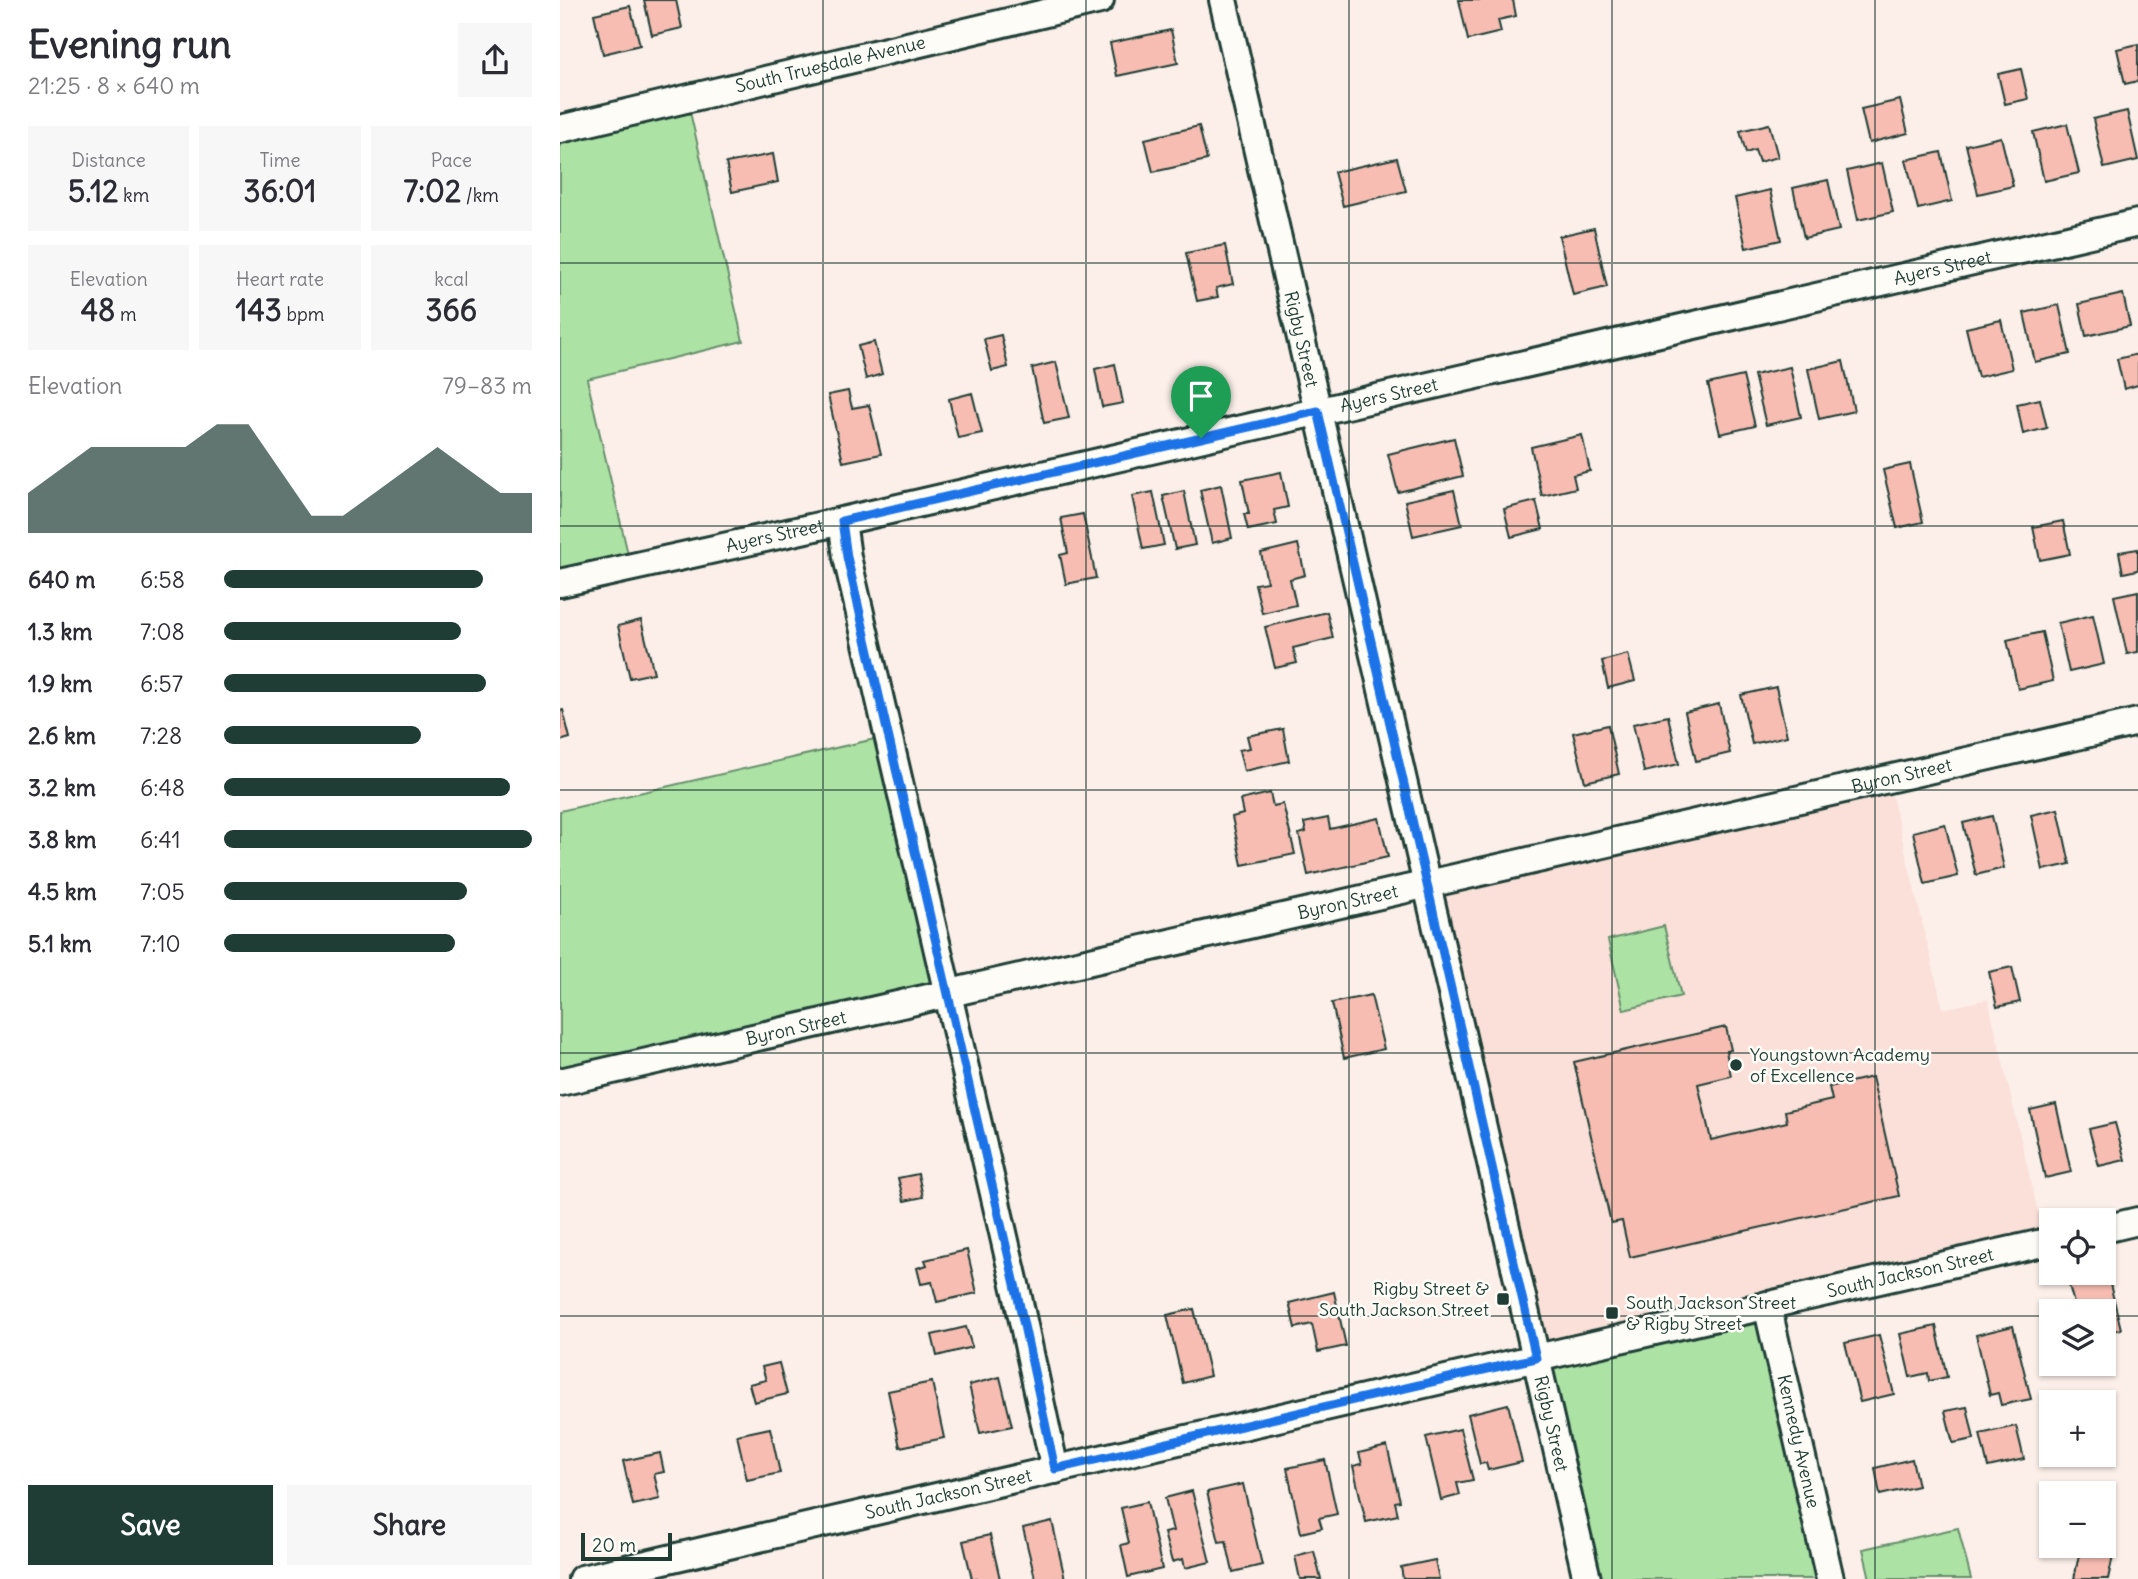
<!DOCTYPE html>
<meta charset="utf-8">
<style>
:root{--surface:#fff;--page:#f7f7f7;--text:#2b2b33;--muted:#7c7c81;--accent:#1f3d34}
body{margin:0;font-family:Delius,sans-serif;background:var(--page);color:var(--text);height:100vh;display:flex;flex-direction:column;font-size:26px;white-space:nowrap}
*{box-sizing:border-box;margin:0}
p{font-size:23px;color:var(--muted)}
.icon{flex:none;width:38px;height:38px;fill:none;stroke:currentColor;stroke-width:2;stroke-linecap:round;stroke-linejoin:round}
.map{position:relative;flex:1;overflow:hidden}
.sheet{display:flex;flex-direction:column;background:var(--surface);width:560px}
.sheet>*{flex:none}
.fabs{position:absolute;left:1479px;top:1208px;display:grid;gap:14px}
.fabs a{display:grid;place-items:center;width:77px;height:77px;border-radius:0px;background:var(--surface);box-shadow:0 2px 5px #0004;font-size:35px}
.scale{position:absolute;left:21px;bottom:18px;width:91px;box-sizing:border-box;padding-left:7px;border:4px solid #1f3d34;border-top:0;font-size:19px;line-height:24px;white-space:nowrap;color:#1f3d34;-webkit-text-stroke:5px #fdfcf7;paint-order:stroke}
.pin{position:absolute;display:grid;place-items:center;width:60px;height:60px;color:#fff;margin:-72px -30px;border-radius:50% 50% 50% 0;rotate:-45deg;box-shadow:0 0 7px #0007}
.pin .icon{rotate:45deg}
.round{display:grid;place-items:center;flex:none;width:74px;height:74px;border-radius:0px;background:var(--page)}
.overview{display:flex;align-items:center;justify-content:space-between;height:119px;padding:0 28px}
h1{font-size:38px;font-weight:700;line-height:52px}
.figures{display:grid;grid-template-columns:repeat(3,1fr);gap:10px;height:119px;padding:7px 28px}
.figures div{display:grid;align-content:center;border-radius:0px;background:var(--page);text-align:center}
.figures b{font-size:30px;font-weight:700}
.figures small{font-size:19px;font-weight:400}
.figures p{font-size:19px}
.chart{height:196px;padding:14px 28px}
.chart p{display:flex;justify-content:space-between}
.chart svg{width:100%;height:126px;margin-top:7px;fill:var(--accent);opacity:.7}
.cta{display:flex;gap:14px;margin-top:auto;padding:14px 28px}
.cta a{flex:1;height:80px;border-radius:0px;background:var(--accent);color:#fff;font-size:28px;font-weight:700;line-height:80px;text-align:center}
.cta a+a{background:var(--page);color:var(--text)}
ul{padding:0 28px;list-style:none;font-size:23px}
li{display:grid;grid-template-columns:112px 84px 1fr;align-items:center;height:52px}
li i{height:18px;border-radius:9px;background:var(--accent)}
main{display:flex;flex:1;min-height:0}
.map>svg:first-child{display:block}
.built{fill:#fae0d8}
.green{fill:#ade2a5;stroke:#66906c;stroke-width:2}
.building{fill:#f7bdb2;stroke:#1f3d34;stroke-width:2}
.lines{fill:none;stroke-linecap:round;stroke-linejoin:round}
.street-casing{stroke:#1f3d34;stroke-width:32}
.street{stroke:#fdfcf7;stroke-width:26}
.route-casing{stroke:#fff;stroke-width:14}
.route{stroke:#1a73e8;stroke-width:9}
.grid{fill:none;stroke:#1f3d34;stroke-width:2;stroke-opacity:0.55}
.poi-dot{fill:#1f3d34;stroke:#fdfcf7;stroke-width:2.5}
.labels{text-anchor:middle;stroke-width:5;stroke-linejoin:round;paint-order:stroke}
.street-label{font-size:18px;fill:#1f3d34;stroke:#fdfcf7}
.poi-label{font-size:18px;fill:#1f3d34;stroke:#fdfcf7;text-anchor:start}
</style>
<main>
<section class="sheet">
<div class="overview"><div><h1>Evening run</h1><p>21:25 · 8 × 640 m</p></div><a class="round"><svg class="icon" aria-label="share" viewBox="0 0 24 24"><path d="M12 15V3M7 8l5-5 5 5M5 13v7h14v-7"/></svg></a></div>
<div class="figures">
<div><p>Distance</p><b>5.12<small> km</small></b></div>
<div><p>Time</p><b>36:01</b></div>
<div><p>Pace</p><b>7:02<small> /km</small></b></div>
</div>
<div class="figures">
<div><p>Elevation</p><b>48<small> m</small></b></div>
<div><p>Heart rate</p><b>143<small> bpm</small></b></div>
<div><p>kcal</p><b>366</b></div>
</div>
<div class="chart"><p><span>Elevation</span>79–83 m</p>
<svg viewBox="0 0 160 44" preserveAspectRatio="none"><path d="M0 44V30L10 22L20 14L30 14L40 14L50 14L60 6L70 6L80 22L90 38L100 38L110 30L120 22L130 14L140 22L150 30L160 30V44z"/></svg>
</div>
<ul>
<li><b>640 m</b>6:58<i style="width:84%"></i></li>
<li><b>1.3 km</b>7:08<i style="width:77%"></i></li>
<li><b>1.9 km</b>6:57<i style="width:85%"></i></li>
<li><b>2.6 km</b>7:28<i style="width:64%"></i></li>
<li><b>3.2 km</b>6:48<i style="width:93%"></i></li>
<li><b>3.8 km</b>6:41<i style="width:100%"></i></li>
<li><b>4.5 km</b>7:05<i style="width:79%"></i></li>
<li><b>5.1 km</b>7:10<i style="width:75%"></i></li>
</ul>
<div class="cta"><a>Save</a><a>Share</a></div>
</section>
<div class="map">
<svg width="1578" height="1579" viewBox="0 0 1578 1579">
<rect width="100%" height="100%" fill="#fcefe9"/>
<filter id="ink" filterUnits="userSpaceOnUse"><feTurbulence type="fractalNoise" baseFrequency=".0143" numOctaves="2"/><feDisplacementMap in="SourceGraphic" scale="14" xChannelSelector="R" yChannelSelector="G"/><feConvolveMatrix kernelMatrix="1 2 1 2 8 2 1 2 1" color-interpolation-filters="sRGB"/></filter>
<g filter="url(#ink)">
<path class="built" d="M1328 779 1383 1009 1428 999 1485 1242 976 1358 867 884Z"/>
<path class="green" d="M127 99 183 341 27 379 71 567 0 583V129Z
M328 736 387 994 0 1082V811Z
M1104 926 1121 996 1064 1010 1048 940Z
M1207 1305 1270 1579H1027L976 1358Z
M1398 1528 1411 1579H1310L1303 1549Z"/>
<path class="building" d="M84 0H116L122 28 92 35Z
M899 0H953L956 16 938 20 941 32 908 40Z
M70 6 80 45 43 54 34 14Z
M611 30 618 63 557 76 550 43Z
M1578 44V81L1565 84 1557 49Z
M1461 69 1468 99 1445 104 1438 74Z
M1340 100 1348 133 1309 143 1301 109Z
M1567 111 1578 160 1544 168 1533 119Z
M1209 124 1218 157 1199 162 1195 150 1186 153 1180 131Z
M1507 124 1519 173 1484 181 1473 132Z
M639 126 647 160 593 172 585 139Z
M1441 137 1453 186 1418 194 1406 145Z
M1381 152 1392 201 1358 209 1346 160Z
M213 154 218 182 172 192 166 163Z
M837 158 846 191 783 206 774 172Z
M1322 163 1333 212 1298 220 1287 171Z
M1268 180 1279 230 1244 238 1233 188Z
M1210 190 1221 240 1186 248 1175 198Z
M1034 228 1047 287 1013 295 999 236Z
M665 245 673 284 656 288 658 297 637 301 626 253Z
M1563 294 1570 326 1526 336 1519 304Z
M1499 305 1510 354 1475 362 1464 313Z
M1441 320 1452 369 1418 377 1406 328Z
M441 335 448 367 432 371 424 339Z
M314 342 322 374 306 379 298 346Z
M1578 354V385L1564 389 1557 359Z
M1283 361 1294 411 1259 419 1248 369Z
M496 362 509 418 484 423 472 368Z
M555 364 563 403 542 407 535 369Z
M1230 367 1241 417 1206 425 1194 375Z
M1183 376 1195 426 1160 434 1148 384Z
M288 391 292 408 309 405 321 454 283 462 268 395Z
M412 393 422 433 398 438 389 399Z
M1480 399 1487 428 1463 434 1457 404Z
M1022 435 1030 471 1013 475 1016 488 982 496 971 447Z
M894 438 903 476 838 492 828 454Z
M1350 464 1363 522 1337 528 1323 470Z
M721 472 728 507 714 510 717 524 688 530 684 514H689L682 480Z
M661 485 672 538 652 543 640 490Z
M894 490 902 525 853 536 845 501Z
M624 491 635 545 615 549 603 496Z
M593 492 604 545 583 549 572 496Z
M976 501 983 529 951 537 944 509Z
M523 514 536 578 506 584 500 555 508 553 501 518Z
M1503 521 1510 554 1480 560 1473 527Z
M738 544 745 575 730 579 736 605 702 613 695 584 707 582 701 553Z
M1578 549V570L1563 573 1559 552Z
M1578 591V652L1567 654 1554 596Z
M767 612 773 638 733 648 737 663 715 668 705 627Z
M1533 615 1544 664 1509 672 1498 623Z
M81 620 94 673 70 678 58 626Z
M1482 632 1493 681 1458 689 1447 640Z
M1068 654 1075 681 1048 688 1042 661Z
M1216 687 1227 736 1192 744 1181 695Z
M1159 704 1170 753 1136 761 1125 712Z
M3 710 10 738 0 741V711Z
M1108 716 1119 764 1084 772 1073 724Z
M1048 725 1059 774 1025 782 1013 733Z
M723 729 729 761 684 771 679 750 690 748 687 736Z
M710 793 713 806 723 804 735 854 682 865 672 817 683 814 680 800Z
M1498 809 1510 864 1483 870 1471 815Z
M1432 816 1444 868 1416 875 1403 823Z
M768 818 770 829 819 818 828 857 748 875 739 834 746 832 744 823Z
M1385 824 1398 876 1365 884 1353 832Z
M1452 967 1460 1002 1437 1007 1429 972Z
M811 995 824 1049 784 1058 772 1003Z
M1166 1027 1171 1050 1166 1051 1171 1076 1138 1084 1151 1140 1227 1122 1225 1111 1272 1100 1269 1087 1312 1077 1339 1196 1070 1257 1062 1221 1051 1223 1014 1062Z
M1496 1104 1511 1172 1485 1178 1470 1110Z
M1555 1123 1565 1160 1539 1166 1529 1129Z
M358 1174 363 1197 344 1201 338 1178Z
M407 1250 417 1293 377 1302 372 1282 361 1284 357 1268 367 1265 365 1260Z
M1548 1276 1561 1329 1544 1333V1311H1516L1509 1285Z
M774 1292 786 1346 758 1352 752 1324 735 1328 729 1303Z
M634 1309 650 1376 623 1383 607 1315Z
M1376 1326 1387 1377 1369 1381 1368 1373 1350 1377 1340 1334Z
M1453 1326 1471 1399 1441 1405 1438 1393 1430 1395 1416 1335Z
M406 1327 412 1347 377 1356 372 1335Z
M1319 1335 1334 1394 1300 1402 1285 1343Z
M219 1363 227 1394 194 1402 189 1384 206 1380 202 1367Z
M440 1377 452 1426 420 1433 409 1385Z
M372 1382 384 1438 340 1447 328 1391Z
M948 1404 962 1462 928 1470 926 1463 920 1464 908 1414Z
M1407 1407 1414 1439 1393 1443 1385 1411Z
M1456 1426 1464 1459 1428 1467 1420 1434Z
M210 1428 220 1473 187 1480 177 1435Z
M900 1429 913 1480 897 1483 900 1495 881 1500 866 1437Z
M827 1446 840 1501 835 1502 838 1515 806 1522 793 1466 802 1464 799 1453Z
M100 1453 104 1472 94 1474 100 1499 73 1505 63 1461Z
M1352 1459 1358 1486 1320 1495 1315 1468Z
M765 1460 777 1514 759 1518 762 1528 741 1533 727 1468Z
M683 1484 702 1565 673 1572 666 1541 659 1542 647 1492Z
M632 1491 650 1562 625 1568 623 1559 612 1562 604 1533 613 1531 605 1498Z
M587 1502 602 1569 568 1577 561 1545 569 1543 561 1508Z
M492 1521 505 1579 475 1578 463 1528Z
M430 1535 440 1579H412L403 1541Z
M1521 1545 1554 1551 1548 1579H1514Z
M754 1551 761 1579H740L735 1556Z
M875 1560 879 1579H843L841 1567Z"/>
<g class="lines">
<g class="street-casing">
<g id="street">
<path id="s1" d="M663 0 1027 1579"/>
<path id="s2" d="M0 129 540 0"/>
<path d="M282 521 287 557 457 1293 495 1470"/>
<path id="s3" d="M0 583 282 521 1578 223"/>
<path id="s4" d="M0 1082 1578 722"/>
<path d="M1544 1229 1578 1221"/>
<path id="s5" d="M1207 1305 1270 1579"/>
<path id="s6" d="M22 1579 1007 1351 1491 1241"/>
</g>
</g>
<use href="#street" class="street"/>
</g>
</g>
<g class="lines" filter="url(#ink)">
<g class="route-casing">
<path id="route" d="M758 411 976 1358 495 1469 457 1293 287 557 282 521Z"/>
</g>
<use href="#route" class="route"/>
</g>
<path class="grid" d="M263 0V1579M526 0V1579M789 0V1579M1052 0V1579M1315 0V1579M0 263H1578M0 526H1578M0 790H1578M0 1053H1578M0 1316H1491M1544 1316H1578"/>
<g class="poi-dot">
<circle cx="1176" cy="1065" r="7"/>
<rect x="936" y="1292" width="14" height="14" rx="3.5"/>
<rect x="1045" y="1306" width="14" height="14" rx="3.5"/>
</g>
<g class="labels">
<g class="street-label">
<text dy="6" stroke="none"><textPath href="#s2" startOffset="278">South Truesdale Avenue</textPath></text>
<text dy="6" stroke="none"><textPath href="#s3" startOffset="1418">Ayers Street</textPath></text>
<text dy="6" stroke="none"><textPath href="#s1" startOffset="348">Rigby Street</textPath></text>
<text dy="6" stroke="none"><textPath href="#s3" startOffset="850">Ayers Street</textPath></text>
<text dy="6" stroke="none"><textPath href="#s3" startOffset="220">Ayers Street</textPath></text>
<text dy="6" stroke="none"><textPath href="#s4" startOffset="1376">Byron Street</textPath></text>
<text dy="6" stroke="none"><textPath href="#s4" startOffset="808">Byron Street</textPath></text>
<text dy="6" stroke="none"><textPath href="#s4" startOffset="242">Byron Street</textPath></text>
<text dy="6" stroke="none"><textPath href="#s6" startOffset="1363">South Jackson Street</textPath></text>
<text dy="6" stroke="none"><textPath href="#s1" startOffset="1461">Rigby Street</textPath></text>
<text dy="6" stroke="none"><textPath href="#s5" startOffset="140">Kennedy Avenue</textPath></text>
<text dy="6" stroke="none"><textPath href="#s6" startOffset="376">South Jackson Street</textPath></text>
</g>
<g class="poi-label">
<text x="1190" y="1061">Youngstown Academy<tspan x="1190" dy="21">of Excellence</tspan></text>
<text x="929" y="1295" text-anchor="end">Rigby Street &amp;<tspan x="929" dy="21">South Jackson Street</tspan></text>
<text x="1066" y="1309">South Jackson Street<tspan x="1066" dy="21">&amp; Rigby Street</tspan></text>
</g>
</g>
</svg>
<div class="fabs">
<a><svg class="icon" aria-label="locate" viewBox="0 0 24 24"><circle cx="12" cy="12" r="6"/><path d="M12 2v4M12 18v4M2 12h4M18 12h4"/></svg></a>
<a><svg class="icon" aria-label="layers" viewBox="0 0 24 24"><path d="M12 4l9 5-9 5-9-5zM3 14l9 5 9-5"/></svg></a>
<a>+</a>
<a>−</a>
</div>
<div class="scale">20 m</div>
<div class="pin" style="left:641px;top:438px;background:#1e9e55"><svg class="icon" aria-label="arrive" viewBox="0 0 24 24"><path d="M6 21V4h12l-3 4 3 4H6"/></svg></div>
</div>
</main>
